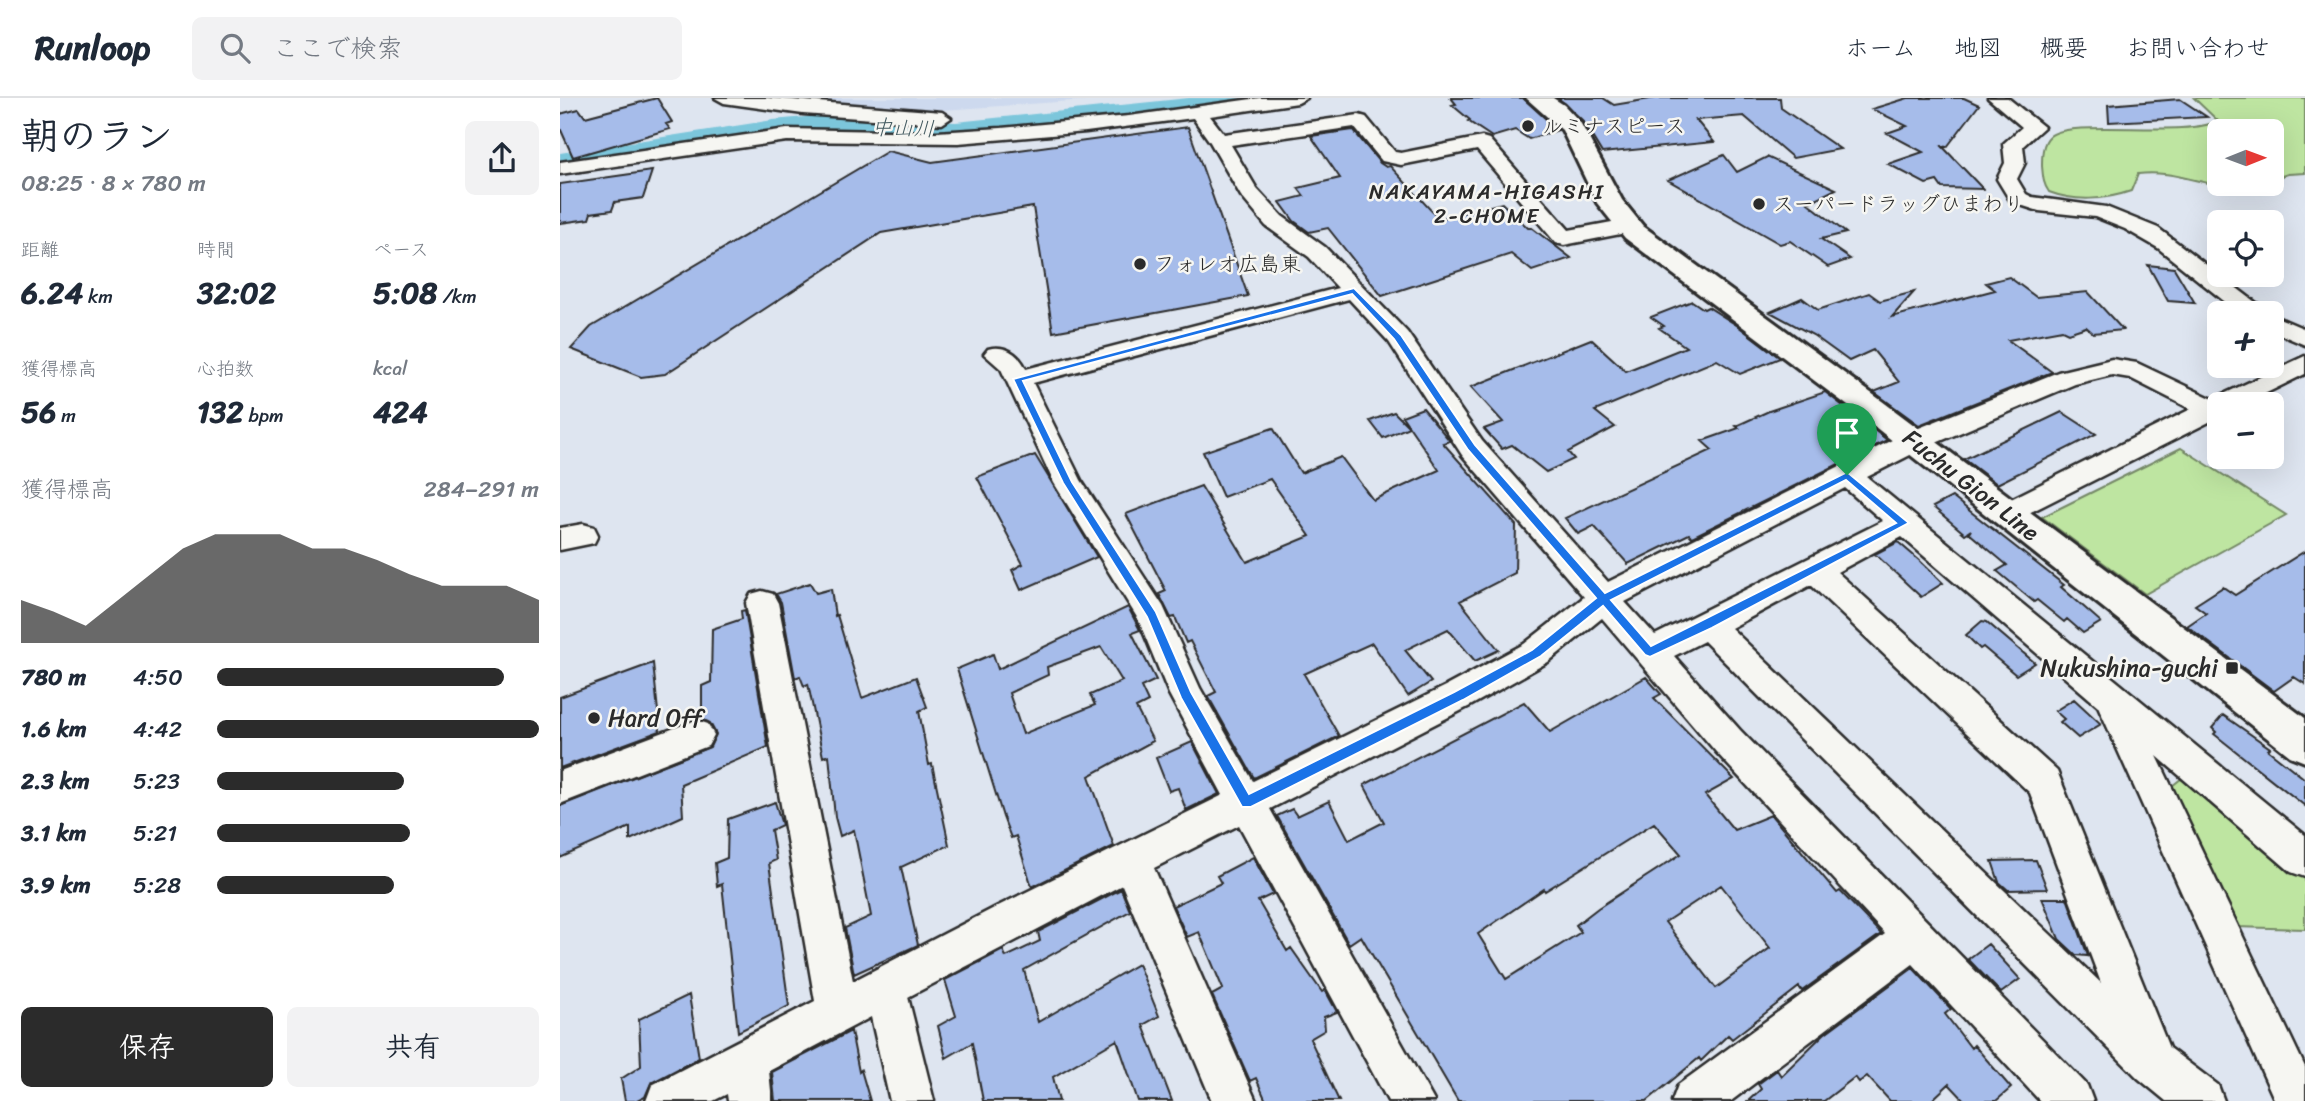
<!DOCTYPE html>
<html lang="ja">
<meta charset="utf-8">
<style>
:root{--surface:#fff;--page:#f2f2f3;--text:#1f2937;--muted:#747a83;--line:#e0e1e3;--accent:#2b2b2b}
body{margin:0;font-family:Sriracha,"Klee One",sans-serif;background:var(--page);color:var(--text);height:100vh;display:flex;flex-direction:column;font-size:26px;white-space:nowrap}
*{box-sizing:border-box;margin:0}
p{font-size:23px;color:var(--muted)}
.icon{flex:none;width:38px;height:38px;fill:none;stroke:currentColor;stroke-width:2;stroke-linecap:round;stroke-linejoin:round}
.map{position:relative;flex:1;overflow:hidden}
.drawer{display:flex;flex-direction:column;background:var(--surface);width:560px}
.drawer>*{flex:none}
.needle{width:46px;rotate:89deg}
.tools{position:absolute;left:1647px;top:21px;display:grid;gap:14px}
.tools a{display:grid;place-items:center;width:77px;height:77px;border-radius:10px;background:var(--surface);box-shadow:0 7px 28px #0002;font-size:35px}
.pin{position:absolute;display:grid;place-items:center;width:60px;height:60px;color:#fff;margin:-72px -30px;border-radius:50% 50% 50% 0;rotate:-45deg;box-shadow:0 0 7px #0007}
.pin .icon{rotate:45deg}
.round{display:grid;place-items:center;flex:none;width:74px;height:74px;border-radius:10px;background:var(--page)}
.summary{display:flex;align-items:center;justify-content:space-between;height:119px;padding:0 21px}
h1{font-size:38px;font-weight:700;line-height:52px}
.figures{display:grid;grid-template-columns:repeat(3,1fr);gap:10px;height:119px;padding:7px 21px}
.figures div{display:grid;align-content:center}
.figures b{font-size:30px;font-weight:700}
.figures small{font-size:19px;font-weight:400}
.figures p{font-size:19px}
.chart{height:196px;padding:14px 21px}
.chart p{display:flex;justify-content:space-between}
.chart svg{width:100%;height:126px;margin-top:7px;fill:var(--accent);opacity:.7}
.action{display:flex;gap:14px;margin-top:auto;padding:14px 21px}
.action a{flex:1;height:80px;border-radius:10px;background:var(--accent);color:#fff;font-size:28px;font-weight:700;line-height:80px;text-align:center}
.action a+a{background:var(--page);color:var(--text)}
ul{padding:0 21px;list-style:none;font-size:23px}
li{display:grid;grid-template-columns:112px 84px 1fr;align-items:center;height:52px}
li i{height:18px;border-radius:9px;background:var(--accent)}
header{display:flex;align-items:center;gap:42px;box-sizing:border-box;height:98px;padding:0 35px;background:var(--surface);border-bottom:2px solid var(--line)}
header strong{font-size:33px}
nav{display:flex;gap:38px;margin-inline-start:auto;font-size:24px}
.search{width:490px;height:63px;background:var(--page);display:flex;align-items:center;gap:18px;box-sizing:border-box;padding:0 24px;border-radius:10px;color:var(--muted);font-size:26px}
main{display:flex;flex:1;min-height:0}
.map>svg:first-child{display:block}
.built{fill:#cdd9ee}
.green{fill:#bee5a1;stroke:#748866;stroke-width:2}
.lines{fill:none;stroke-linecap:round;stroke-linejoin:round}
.river{fill:#7bc6db;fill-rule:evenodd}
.building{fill:#a6bcea;stroke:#2b2b2b;stroke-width:2;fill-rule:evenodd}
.minor-casing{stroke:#2b2b2b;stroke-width:5}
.major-casing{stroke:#2b2b2b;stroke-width:6}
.minor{fill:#f6f6f2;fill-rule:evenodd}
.major{fill:#f6f6f2;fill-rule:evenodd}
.route{fill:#1a73e8;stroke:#fff;stroke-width:2;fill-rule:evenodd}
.poi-dot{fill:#2b2b2b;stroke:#f6f6f2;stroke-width:2.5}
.labels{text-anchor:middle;stroke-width:5;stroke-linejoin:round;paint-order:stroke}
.far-poi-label{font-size:21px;fill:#2b2b2b;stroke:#f6f6f2;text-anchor:start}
.far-water-label{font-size:21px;font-style:italic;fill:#435a60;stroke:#f6f6f2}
.far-neighbourhood-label{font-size:21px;letter-spacing:2px;fill:#2b2b2b;stroke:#f6f6f2}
.street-label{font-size:24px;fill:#2b2b2b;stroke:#f6f6f2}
.poi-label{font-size:24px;fill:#2b2b2b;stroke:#f6f6f2;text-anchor:end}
</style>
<header>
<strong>Runloop</strong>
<div class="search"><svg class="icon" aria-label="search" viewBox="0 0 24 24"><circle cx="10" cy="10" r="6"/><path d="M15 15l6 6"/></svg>ここで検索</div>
<nav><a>ホーム</a><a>地図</a><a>概要</a><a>お問い合わせ</a></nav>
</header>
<main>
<section class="drawer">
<div class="summary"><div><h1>朝のラン</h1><p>08:25 · 8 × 780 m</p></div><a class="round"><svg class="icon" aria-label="share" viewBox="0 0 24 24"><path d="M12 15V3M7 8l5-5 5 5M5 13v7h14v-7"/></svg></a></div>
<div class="figures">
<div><p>距離</p><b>6.24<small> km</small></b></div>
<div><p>時間</p><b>32:02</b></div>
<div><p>ペース</p><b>5:08<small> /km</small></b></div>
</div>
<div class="figures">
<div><p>獲得標高</p><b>56<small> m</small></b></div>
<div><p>心拍数</p><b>132<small> bpm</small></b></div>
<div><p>kcal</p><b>424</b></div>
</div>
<div class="chart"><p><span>獲得標高</span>284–291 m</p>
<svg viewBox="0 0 160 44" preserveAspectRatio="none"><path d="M0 44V29L10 33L20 38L30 29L40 20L50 11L60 6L70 6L80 6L90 11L100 11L110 15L120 20L130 24L140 24L150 24L160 29V44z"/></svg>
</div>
<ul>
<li><b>780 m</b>4:50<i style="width:89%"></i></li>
<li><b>1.6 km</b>4:42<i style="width:100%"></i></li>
<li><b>2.3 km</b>5:23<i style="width:58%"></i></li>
<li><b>3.1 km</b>5:21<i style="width:60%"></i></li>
<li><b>3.9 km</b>5:28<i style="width:55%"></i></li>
</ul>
<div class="action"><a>保存</a><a>共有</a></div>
</section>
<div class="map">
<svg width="1745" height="1003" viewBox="0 0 1745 1003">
<rect width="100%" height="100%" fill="#dee5f0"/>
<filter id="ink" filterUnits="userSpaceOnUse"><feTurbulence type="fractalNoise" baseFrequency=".0143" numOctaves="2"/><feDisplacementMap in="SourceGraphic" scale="14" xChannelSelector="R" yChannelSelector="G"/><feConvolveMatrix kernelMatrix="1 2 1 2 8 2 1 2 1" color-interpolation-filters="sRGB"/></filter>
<g filter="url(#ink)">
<path class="built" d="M193 0H555L383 12 256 8Z"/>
<path class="green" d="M1634 0H1745V75L1728 76 1712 81V33H1659V86H1698C1657 97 1620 70 1578 76L1571 93C1545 102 1515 104 1489 94 1483 86 1483 78 1482 68 1482 58 1482 45 1490 38 1511 20 1624 40 1658 23Z
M1621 350 1726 417 1585 496 1482 419Z
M1627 676 1745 777V831L1675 829 1607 692Z"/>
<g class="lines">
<path class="river" d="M629 0H700L696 6 687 8 586 22 396 40 257 34 213 38 0 73V55L213 22 257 18 396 24Z"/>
</g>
<path class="building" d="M97 0 112 24 106 26 110 31 13 59 0 30V16L19 11 25 19Z
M891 0H963L998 32 969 41 955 32 932 39 908 23 910 22 892 7 896 6Z
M998 0H1043L1054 7 1096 0H1220L1221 10 1280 51 1233 60 1184 18 1136 22 1154 44 1042 55 1022 22Z
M1348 0H1404L1419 7 1387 49 1382 48 1423 91 1382 90 1377 83 1366 86 1328 66 1363 54 1327 35 1347 28 1312 11Z
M1620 1 1647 19 1549 24 1548 7Z
M628 29 688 198 493 234 473 109 321 135 105 276 81 279 11 251 31 229 328 53 372 64Z
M793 32 820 65 826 69 830 68 879 121 942 105 968 130H972L1011 160 972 173 951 156 822 198 768 130 749 134 734 123 720 104 744 98 738 90 780 80 751 38Z
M1164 57 1177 74 1207 59 1276 91 1248 105 1286 135 1261 141 1290 161 1268 169 1230 143 1220 146 1108 82Z
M92 73 83 100 55 104 52 112 31 115 29 121 0 125V86Z
M1588 167 1614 170 1635 205 1608 203Z
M1449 179 1476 199 1528 194 1563 232 1533 235 1526 229 1508 235 1502 232 1448 242 1492 274 1359 327 1314 294 1339 284 1313 252 1289 263 1253 237 1210 214 1242 200 1258 212 1309 195 1320 203 1354 194 1332 219 1435 192 1426 185Z
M1132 203 1144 211 1148 209 1178 228 1220 260 1180 276 1157 262 1035 313 1055 329 1008 354 1014 361 986 374 952 347 942 351 924 331 943 324 911 289 1031 241 1066 273 1126 249 1099 230 1104 228 1091 219Z
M1265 294 1327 342 1132 439 1129 436 1068 466 1034 428 1018 436 1005 420 1152 352 1142 343 1179 330 1176 328 1209 313Z
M863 310 890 343 883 345 956 427 955 475 900 503 939 552 915 563 888 531 845 552 871 584 848 598 812 545 744 576 779 638 694 680 648 598 656 594 630 543 626 545 615 519 611 520 599 496 606 493 566 416 641 388 687 464 750 438 710 381 663 399 643 354 713 330 741 375 781 359 813 402 879 372 842 318Z
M834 314 849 329 823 340 810 323Z
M1502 314 1536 336 1437 386 1404 361Z
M475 357 537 459 461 492 452 472 463 466 417 379Z
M1392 399 1504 487 1501 489 1541 524 1523 535 1507 521 1504 524 1477 502 1474 504 1437 473 1447 467 1409 435 1411 432 1405 436 1373 409Z
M1338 444 1360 463 1383 485 1361 499 1315 456Z
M1745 453V586L1734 579 1714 593 1627 528 1646 515 1635 507 1663 489 1675 497Z
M250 485 256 495 271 491 275 518 277 517 302 600 356 579 367 609 359 613 369 667 372 666 389 747 341 769 358 847 294 876 285 830 311 818 294 732 280 738 275 719 269 657 263 659 248 586 244 588 240 578 235 580 221 504 216 496Z
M568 509 580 532 572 535 596 582 581 589 588 604 576 610 593 643 529 678 554 748 472 789 456 738 451 740 443 719 397 571 433 556 438 571ZM541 549 562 583 530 597 535 607 463 636 449 595 488 577 487 569Z
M185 512 208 649 121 686 123 718 70 742V729L0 760V708L150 649 156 636 150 625 142 621V588L151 584 152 531 182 521 181 513Z
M1422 523 1427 524 1475 565 1456 577 1423 549 1420 551 1406 537Z
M93 565 100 633 0 670V599Z
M1086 579 1101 596 1094 600 1174 681 1145 697 1174 732 1211 717 1277 795 1280 793 1321 836 1242 893 1239 889 1172 941 1168 937 1141 963 1139 960 1087 1003H898L801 838 789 846 717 718 732 711 737 718 769 703 789 742 824 724 804 687 964 604 990 634ZM1094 725 1121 756 1038 810 1016 827 1021 834 946 881 918 836 984 791 985 793ZM1161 787 1210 850 1156 890 1105 824Z
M1514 601 1541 626 1518 640 1500 624 1504 621 1495 613Z
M1663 617 1710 650 1708 652 1745 681V708L1654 636 1656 634 1652 630Z
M632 644 659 696 626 712 618 690 609 693 596 660Z
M215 704 222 727 211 732 216 762 209 765 229 908 178 934 162 786 157 788 155 765 167 760 168 721Z
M693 759 713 796 698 803 727 853 731 850 762 894 765 892 777 914 764 919 765 932 750 941 779 1003H706L696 980 690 983 652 897 663 891 639 834 627 839 613 808 661 785 657 778Z
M1476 762 1487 791 1448 792 1439 784 1432 763Z
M561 791 570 813 464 872 478 924 578 866 599 918 583 927 612 1003H578L557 942 493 979 499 1003H423L412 945 386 960 378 928 396 918 385 882 443 852 446 859 480 843 478 834Z
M1482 800H1507L1528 858 1516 857 1499 841Z
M1428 846 1460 881 1441 895 1408 861Z
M1353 870 1391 911 1385 916 1411 950 1414 947 1451 990 1436 1003H1405L1389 986 1371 1003H1330L1307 978 1299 984 1295 979 1264 1003H1188L1201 991 1198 986 1217 972 1221 978 1264 936Z
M129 897 139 960 91 985 85 999 77 1003H65L61 981 81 968 79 921Z
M291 933 299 974 301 972 310 1003H215L212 974Z"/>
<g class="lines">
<g class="minor-casing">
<path id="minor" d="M155 0H208L382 14 391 20 382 26 243 16 164 5Z
M699 0H747L738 5 650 18 664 36 799 17 806 19 835 54 841 55 922 39 929 41 1009 132 1068 121 1076 123 1079 128 1076 133 1004 147 996 145 917 52 841 67 822 63 794 29 671 47 697 91 722 118 765 149 847 234 922 343 1048 484 1344 336 1498 274 1552 261 1577 265 1653 301 1745 258V276L1684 306H1659V319L1447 426 1437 422 1432 415 1437 408 1631 311 1570 280 1552 277 1515 286 1364 350 1307 379 1745 737V779L1731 774 1597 658 1745 969V1003H1715L1538 608 1342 439 1277 474 1497 673 1609 950 1658 987 1664 1003H1606L1578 980 1144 543 1114 558 1180 632 1527 987 1533 1003H1480L1353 866 1171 1003H1112L1118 987 1325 836 1156 654 1042 520 988 564 910 608 710 711 874 1003H828L679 727 594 770 696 1003H652L562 787 348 899 374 1003H330L311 919 209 973 212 1003H168L167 996 153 1003H86L92 987 255 903 186 505 191 496 202 493 213 496 218 505 293 883 436 809 663 697 609 596 578 521 494 385 441 271 424 256 428 251C445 246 459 256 466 271L778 190 749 159 706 128 681 98 650 44 633 20 526 34 398 45 227 43 0 76V64L227 31 377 34 441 30 569 18ZM789 201 829 244 902 357 1024 499 964 546 886 588 693 683 640 590 603 508 521 382 473 285ZM1285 390 1323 423 1095 537 1065 504ZM1251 487 1470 695 1541 885 1171 530Z
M1428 0H1448L1484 29 1463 48 1465 65 1457 81 1466 96 1472 99 1546 109 1598 130 1703 210 1707 215H1679L1598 150 1565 131 1535 119 1479 113 1451 104 1437 81 1445 65 1443 46 1462 29Z
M1712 217 1745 231V247L1712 233Z
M23 426 34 429 38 437 34 445 0 452V430Z
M136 622 148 626 154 637 148 648 0 706V673Z"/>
</g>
<g class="major-casing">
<path id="major" d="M966 0H993L1004 7 1020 24 1062 102 1083 128 1322 303 1745 620V664L1730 658 1300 317 1065 140 1037 105 1002 32Z"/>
</g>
<use href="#minor" class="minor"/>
<use href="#major" class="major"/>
</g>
</g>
<path class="route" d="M794 190 841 237 915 347 1045 495 1287 374 1349 425 1152 530 1090 559 1085 557 1043 508 981 558 903 602 691 709H682L621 600 587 519 503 385 453 281ZM792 196 834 241 908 352 1036 500 972 552 894 594 689 696 631 594 596 514 512 384 463 283ZM1286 382 1336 425 1091 548 1051 502Z"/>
<g class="poi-dot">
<circle cx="968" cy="28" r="7"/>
<circle cx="1199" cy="106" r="7"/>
<circle cx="580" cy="166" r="7"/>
<rect x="1665" y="563" width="14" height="14" rx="3.5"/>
<circle cx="34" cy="620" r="7"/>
</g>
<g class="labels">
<g class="far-poi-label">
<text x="982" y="35">ルミナスピース</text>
<text x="1213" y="113">スーパードラッグひまわり</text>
<text x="594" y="173">フォレオ広島東</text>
</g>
<g class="far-water-label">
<text transform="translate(343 30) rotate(2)" y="7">中山川</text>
</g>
<g class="far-neighbourhood-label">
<text x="927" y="101">NAKAYAMA-HIGASHI<tspan x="927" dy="24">2-CHOME</tspan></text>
</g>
<g class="street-label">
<text transform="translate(1411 387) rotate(38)" y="8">Fuchu Gion Line</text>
</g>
<g class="poi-label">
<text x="1658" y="578">Nukushina-guchi</text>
<text x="48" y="628" text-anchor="start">Hard Off</text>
</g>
</g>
</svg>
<div class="tools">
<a><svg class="needle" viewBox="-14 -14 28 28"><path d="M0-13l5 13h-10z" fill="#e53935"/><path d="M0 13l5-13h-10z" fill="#747a83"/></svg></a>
<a><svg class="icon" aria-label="locate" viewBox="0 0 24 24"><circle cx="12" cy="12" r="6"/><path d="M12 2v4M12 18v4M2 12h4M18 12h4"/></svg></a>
<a>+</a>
<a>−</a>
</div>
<div class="pin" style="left:1287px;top:377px;background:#1e9e55"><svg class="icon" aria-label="arrive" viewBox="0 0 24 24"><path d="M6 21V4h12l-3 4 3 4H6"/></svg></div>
</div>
</main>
